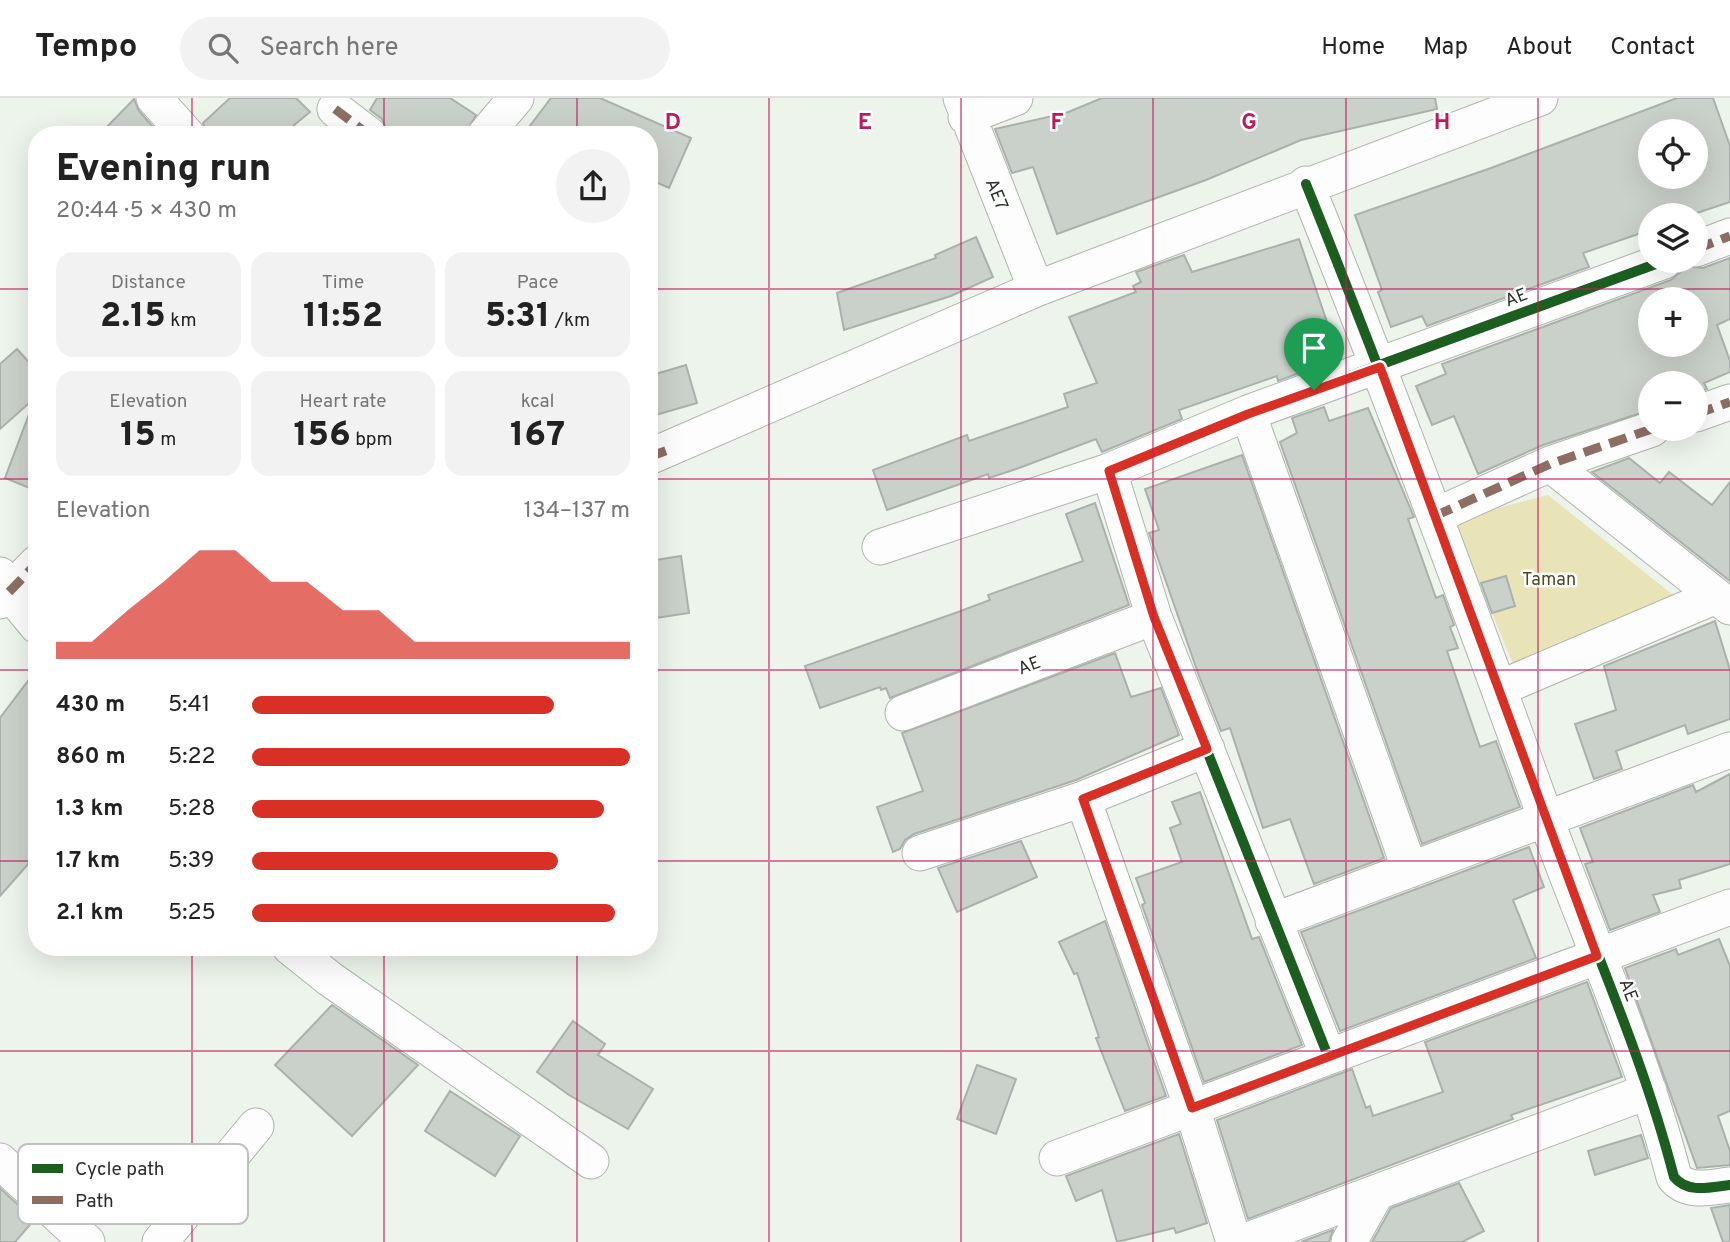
<!DOCTYPE html>
<meta charset="utf-8">
<style>
:root{--surface:#fff;--page:#f2f2f2;--text:#222;--muted:#767676;--line:#e0e0e0;--accent:#d93025}
body{margin:0;font-family:Overpass,sans-serif;background:var(--page);color:var(--text);height:100vh;display:flex;flex-direction:column;font-size:26px;white-space:nowrap}
*{box-sizing:border-box;margin:0}
p{font-size:23px;color:var(--muted)}
.icon{flex:none;width:38px;height:38px;fill:none;stroke:currentColor;stroke-width:2;stroke-linecap:round;stroke-linejoin:round}
.map{position:relative;flex:1;overflow:hidden}
.sheet{position:absolute;left:28px;top:28px;width:630px;height:830px;display:flex;flex-direction:column;background:var(--surface);border-radius:28px;box-shadow:0 7px 28px #0002}
.sheet>*{flex:none}
.fabs{position:absolute;left:1638px;top:21px;display:grid;gap:14px}
.fabs a{display:grid;place-items:center;width:70px;height:70px;border-radius:50%;background:var(--surface);box-shadow:0 7px 28px #0002;font-size:35px}
.pin{position:absolute;display:grid;place-items:center;width:60px;height:60px;color:#fff;margin:-72px -30px;border-radius:50% 50% 50% 0;rotate:-45deg;box-shadow:0 0 7px #0007}
.pin .icon{rotate:45deg}
.round{display:grid;place-items:center;flex:none;width:74px;height:74px;border-radius:37px;background:var(--page)}
.overview{display:flex;align-items:center;justify-content:space-between;height:119px;padding:0 28px}
h1{font-size:38px;font-weight:800;line-height:52px}
.stats{display:grid;grid-template-columns:repeat(3,1fr);gap:10px;height:119px;padding:7px 28px}
.stats div{display:grid;align-content:center;border-radius:18px;background:var(--page);text-align:center}
.stats b{font-size:35px;font-weight:800}
.stats small{font-size:19px;font-weight:400}
.stats p{font-size:19px}
.chart{height:196px;padding:14px 28px}
.chart p{display:flex;justify-content:space-between}
.chart svg{width:100%;height:126px;margin-top:7px;fill:var(--accent);opacity:.7}
ul{padding:0 28px;list-style:none;font-size:23px}
li{display:grid;grid-template-columns:112px 84px 1fr;align-items:center;height:52px}
li i{height:18px;border-radius:9px;background:var(--accent)}
header{display:flex;align-items:center;gap:42px;box-sizing:border-box;height:98px;padding:0 35px;background:var(--surface);border-bottom:2px solid var(--line)}
header strong{font-size:33px}
nav{display:flex;gap:38px;margin-inline-start:auto;font-size:24px}
.search{width:490px;height:63px;background:var(--page);display:flex;align-items:center;gap:18px;box-sizing:border-box;padding:0 24px;border-radius:38px;color:var(--muted);font-size:26px}
.map>svg:first-child{display:block}
.green{fill:#e8e4b8}
.building{fill:#cad0ca;stroke:#aab1ac;stroke-width:2;fill-rule:evenodd}
.lines{fill:none;stroke-linecap:round;stroke-linejoin:round}
.minor-casing{stroke:#afb4ae;stroke-width:37}
.minor{stroke:#fcfdfc;stroke-width:35}
.quiet{stroke:#8d6e63;stroke-width:9;stroke-dasharray:18 9;stroke-linecap:butt}
.cycleway-casing{stroke:#fff;stroke-width:15}
.cycleway{stroke:#1b5e20;stroke-width:10}
.route-casing{stroke:#fff;stroke-width:14}
.route{stroke:#d93025;stroke-width:9}
.grid{fill:none;stroke:#c2185b;stroke-width:2;stroke-opacity:0.55}
.labels{text-anchor:middle;stroke-width:5;stroke-linejoin:round;paint-order:stroke}
.street-label{font-size:18px;fill:#2b2f2a;stroke:#fff}
.park-label{font-size:18px;fill:#4f4922;stroke:#fff}
.key{fill:#fff;stroke:#bfc1bf;stroke-width:2}
.key-label{font-size:19px;fill:#2b2f2a}
.grid-label{font-size:23px;text-anchor:middle;font-weight:bold;fill:#c2185b;stroke:#fff;stroke-width:5;stroke-linejoin:round;paint-order:stroke}
</style>
<header>
<strong>Tempo</strong>
<div class="search"><svg class="icon" aria-label="search" viewBox="0 0 24 24"><circle cx="10" cy="10" r="6"/><path d="M15 15l6 6"/></svg>Search here</div>
<nav><a>Home</a><a>Map</a><a>About</a><a>Contact</a></nav>
</header>
<div class="map">
<svg width="1730" height="1144" viewBox="0 0 1730 1144">
<rect width="100%" height="100%" fill="#edf4ec"/>
<path class="green" d="M1548 397 1678 501 1513 566 1453 422Z"/>
<path class="building" d="M230 0H296L310 14 282 37H207L203 25Z
M377 0H450L476 17 465 37H389L382 21 370 12Z
M551 0H600L691 40 669 90 649 81V37H523Z
M1102 0H1435L1437 11 1301 42 1206 82 1057 136 1033 69 1012 75 995 31 1066 15Z
M1677 0H1713L1730 48V104L1691 117H1650V132L1583 155 1589 169 1427 228 1422 218 1391 229 1378 194 1382 192 1355 117 1491 70ZM1650 33H1696V79H1650Z
M134 1 139 13 160 37H99Z
M976 139 993 179 951 198 844 232 837 195 936 160 935 157Z
M1299 141 1337 254 1308 264 1310 271 1278 283 1277 278 1179 312 1182 321 1102 354 1096 341 1019 370 989 380 988 376 887 412 873 372 967 337 969 343 1068 309 1064 296 1097 285 1069 219 1136 194 1133 188 1141 184 1136 174 1184 157 1192 174Z
M1730 160V221L1717 227 1730 263V274L1704 285 1707 291 1696 295V285H1650V312L1543 347 1478 376 1454 318 1432 327 1416 288 1446 276 1442 266 1671 182 1687 168 1703 170ZM1650 201H1696V247H1650Z
M17 251 37 273V298L0 331V266Z
M686 267 697 305 649 319V278Z
M34 303 37 304V393L5 380Z
M1324 309 1329 323 1368 310 1414 419 1408 421 1436 500 1443 497 1454 527 1450 529 1458 550 1447 553 1480 649 1496 643 1520 709 1422 746 1280 344 1297 335 1292 320Z
M1242 357 1384 760 1314 786 1290 721 1263 730 1230 630 1221 633 1199 578 1149 435 1159 432 1145 391Z
M1629 360 1660 385 1669 374 1712 407 1730 384V483L1592 374Z
M1095 405 1129 507 890 600 886 590 881 592 880 589 820 610 805 568 958 514 990 502 988 497 1083 463 1066 416Z
M681 458 689 515 649 521V463Z
M1506 478 1515 508 1492 515 1481 485Z
M1715 523 1730 572V621L1688 636 1685 627 1616 653 1622 671 1594 681 1575 626 1616 612 1604 568Z
M1115 555 1131 599 1161 590 1179 637 1076 682 914 736 905 742 900 751 893 754 877 709 923 693 902 635Z
M37 571V756L0 798V620Z
M1730 676V766L1679 782 1681 790 1653 797 1660 814 1610 832 1585 766 1593 764 1580 730 1693 687 1696 694Z
M1200 694 1252 841 1259 839 1302 947 1204 984 1142 807 1145 805 1136 780 1182 764 1170 730 1181 726 1172 704Z
M1021 743 1037 779 957 814 938 770Z
M1529 749 1544 789 1513 802 1536 860 1340 933 1301 834Z
M1105 823 1166 998 1125 1013 1096 940 1099 939 1077 875 1074 876 1059 844Z
M1719 841 1730 868V1013L1718 1018 1730 1053V1067L1697 1070 1625 870 1676 851 1678 857Z
M1587 884 1622 979 1511 1017 1513 1021 1248 1121 1217 1022 1352 971 1366 1010 1370 1008 1373 1018 1443 994 1425 944Z
M332 907 418 967 352 1038 275 967Z
M573 923 605 946 598 957 653 991 628 1031 569 997 537 974Z
M977 967 1016 981 996 1036 957 1021Z
M450 993 520 1038 495 1078 425 1033Z
M1179 1036 1207 1125 1176 1135 1174 1130 1117 1144 1102 1092 1076 1103 1066 1078Z
M1641 1037 1648 1060 1595 1077 1588 1053Z
M1459 1085 1484 1133 1462 1144H1372L1391 1110Z
M0 1090 34 1122 15 1144H0Z
M1730 1107V1144H1723L1711 1110Z
M1333 1132 1329 1144H1301Z"/>
<g class="lines">
<g class="minor-casing">
<path id="minor" d="M154 0 187 37
M961 0 1036 191
M335 11 369 37
M966 19 1015 0
M485 37 516 0
M1306 86C1391 297 1470 510 1547 724 1590 842 1643 958 1674 1079 1688 1096 1711 1089 1730 1087
M1696 151 1730 138
M1248 315 1410 772
M1696 316 1730 304
M649 359 1036 191 1540 0
M1550 366 1730 509
M1435 418 1550 366 1652 331
M880 449 1109 373
M0 477 9 494 37 528
M0 503 37 465
M1500 590 1716 498
M903 615 1154 519
M1083 701 1192 1010 1234 1144
M920 755 1083 701 1207 651
M1273 823 1730 652
M290 849 330 881 591 1063
M1328 958 1154 519 1109 373 1248 315 1664 163
M1057 1060 1730 809
M0 1063 87 1144
M160 1144 256 1028
M1243 1144 1649 993
M1349 1144 1377 1094"/>
</g>
<use href="#minor" class="minor"/>
<path class="quiet" d="M335 11 369 37
M1696 151 1730 138
M1696 316 1730 304
M649 359 673 350
M1435 418 1550 366 1652 331
M9 494 37 465"/>
<g class="cycleway-casing">
<path id="cycleway" d="M1306 86C1391 297 1470 510 1547 724 1590 842 1643 958 1674 1079 1688 1096 1711 1089 1730 1087
M1328 958 1154 519 1109 373 1248 315 1664 163"/>
</g>
<use href="#cycleway" class="cycleway"/>
</g>
<g class="lines">
<g class="route-casing">
<path id="route" d="M1380 269 1597 858 1192 1010 1083 701 1207 651 1154 519 1109 373 1248 316Z"/>
</g>
<use href="#route" class="route"/>
</g>
<path class="grid" d="M192 0V37M384 0V37M577 0V37M769 0V1144M961 0V1144M1153 0V1144M1346 0V1144M1538 0V1144M0 191H37M649 191H1730M0 381H37M649 381H1730M0 572H37M649 572H1730M0 763H37M649 763H1730M192 849V1144M384 849V1144M577 849V1144M0 953H1730"/>
<g class="labels">
<g class="street-label">
<text transform="translate(997 96) rotate(68)" y="6">AE7</text>
<text transform="translate(1516 199) rotate(-21)" y="6">AE</text>
<text transform="translate(1029 567) rotate(-21)" y="6">AE</text>
<text transform="translate(1629 892) rotate(69)" y="6">AE</text>
</g>
<g class="park-label">
<text x="1549" y="487">Taman</text>
</g>
</g>
<rect x="18" y="1046" width="230" height="80" rx="10" class="key"/>
<rect x="32" y="1066" width="31" height="9" fill="#1b5e20"/>
<rect x="32" y="1098" width="31" height="8" fill="#8d6e63"/>
<g class="key-label">
<text x="75" y="1077">Cycle path</text>
<text x="75" y="1109">Path</text>
</g>
<g class="grid-label">
<text x="673" y="31">D</text>
<text x="865" y="31">E</text>
<text x="1057" y="31">F</text>
<text x="1249" y="31">G</text>
<text x="1442" y="31">H</text>
</g>
</svg>
<div class="fabs">
<a><svg class="icon" aria-label="locate" viewBox="0 0 24 24"><circle cx="12" cy="12" r="6"/><path d="M12 2v4M12 18v4M2 12h4M18 12h4"/></svg></a>
<a><svg class="icon" aria-label="layers" viewBox="0 0 24 24"><path d="M12 4l9 5-9 5-9-5zM3 14l9 5 9-5"/></svg></a>
<a>+</a>
<a>−</a>
</div>
<div class="pin" style="left:1314px;top:292px;background:#1e9e55"><svg class="icon" aria-label="arrive" viewBox="0 0 24 24"><path d="M6 21V4h12l-3 4 3 4H6"/></svg></div>
<section class="sheet">
<div class="overview"><div><h1>Evening run</h1><p>20:44 · 5 × 430 m</p></div><a class="round"><svg class="icon" aria-label="share" viewBox="0 0 24 24"><path d="M12 15V3M7 8l5-5 5 5M5 13v7h14v-7"/></svg></a></div>
<div class="stats">
<div><p>Distance</p><b>2.15<small> km</small></b></div>
<div><p>Time</p><b>11:52</b></div>
<div><p>Pace</p><b>5:31<small> /km</small></b></div>
</div>
<div class="stats">
<div><p>Elevation</p><b>15<small> m</small></b></div>
<div><p>Heart rate</p><b>156<small> bpm</small></b></div>
<div><p>kcal</p><b>167</b></div>
</div>
<div class="chart"><p><span>Elevation</span>134–137 m</p>
<svg viewBox="0 0 160 44" preserveAspectRatio="none"><path d="M0 44V38L10 38L20 27L30 17L40 6L50 6L60 17L70 17L80 27L90 27L100 38L110 38L120 38L130 38L140 38L150 38L160 38V44z"/></svg>
</div>
<ul>
<li><b>430 m</b>5:41<i style="width:80%"></i></li>
<li><b>860 m</b>5:22<i style="width:100%"></i></li>
<li><b>1.3 km</b>5:28<i style="width:93%"></i></li>
<li><b>1.7 km</b>5:39<i style="width:81%"></i></li>
<li><b>2.1 km</b>5:25<i style="width:96%"></i></li>
</ul>
</section>
</div>
